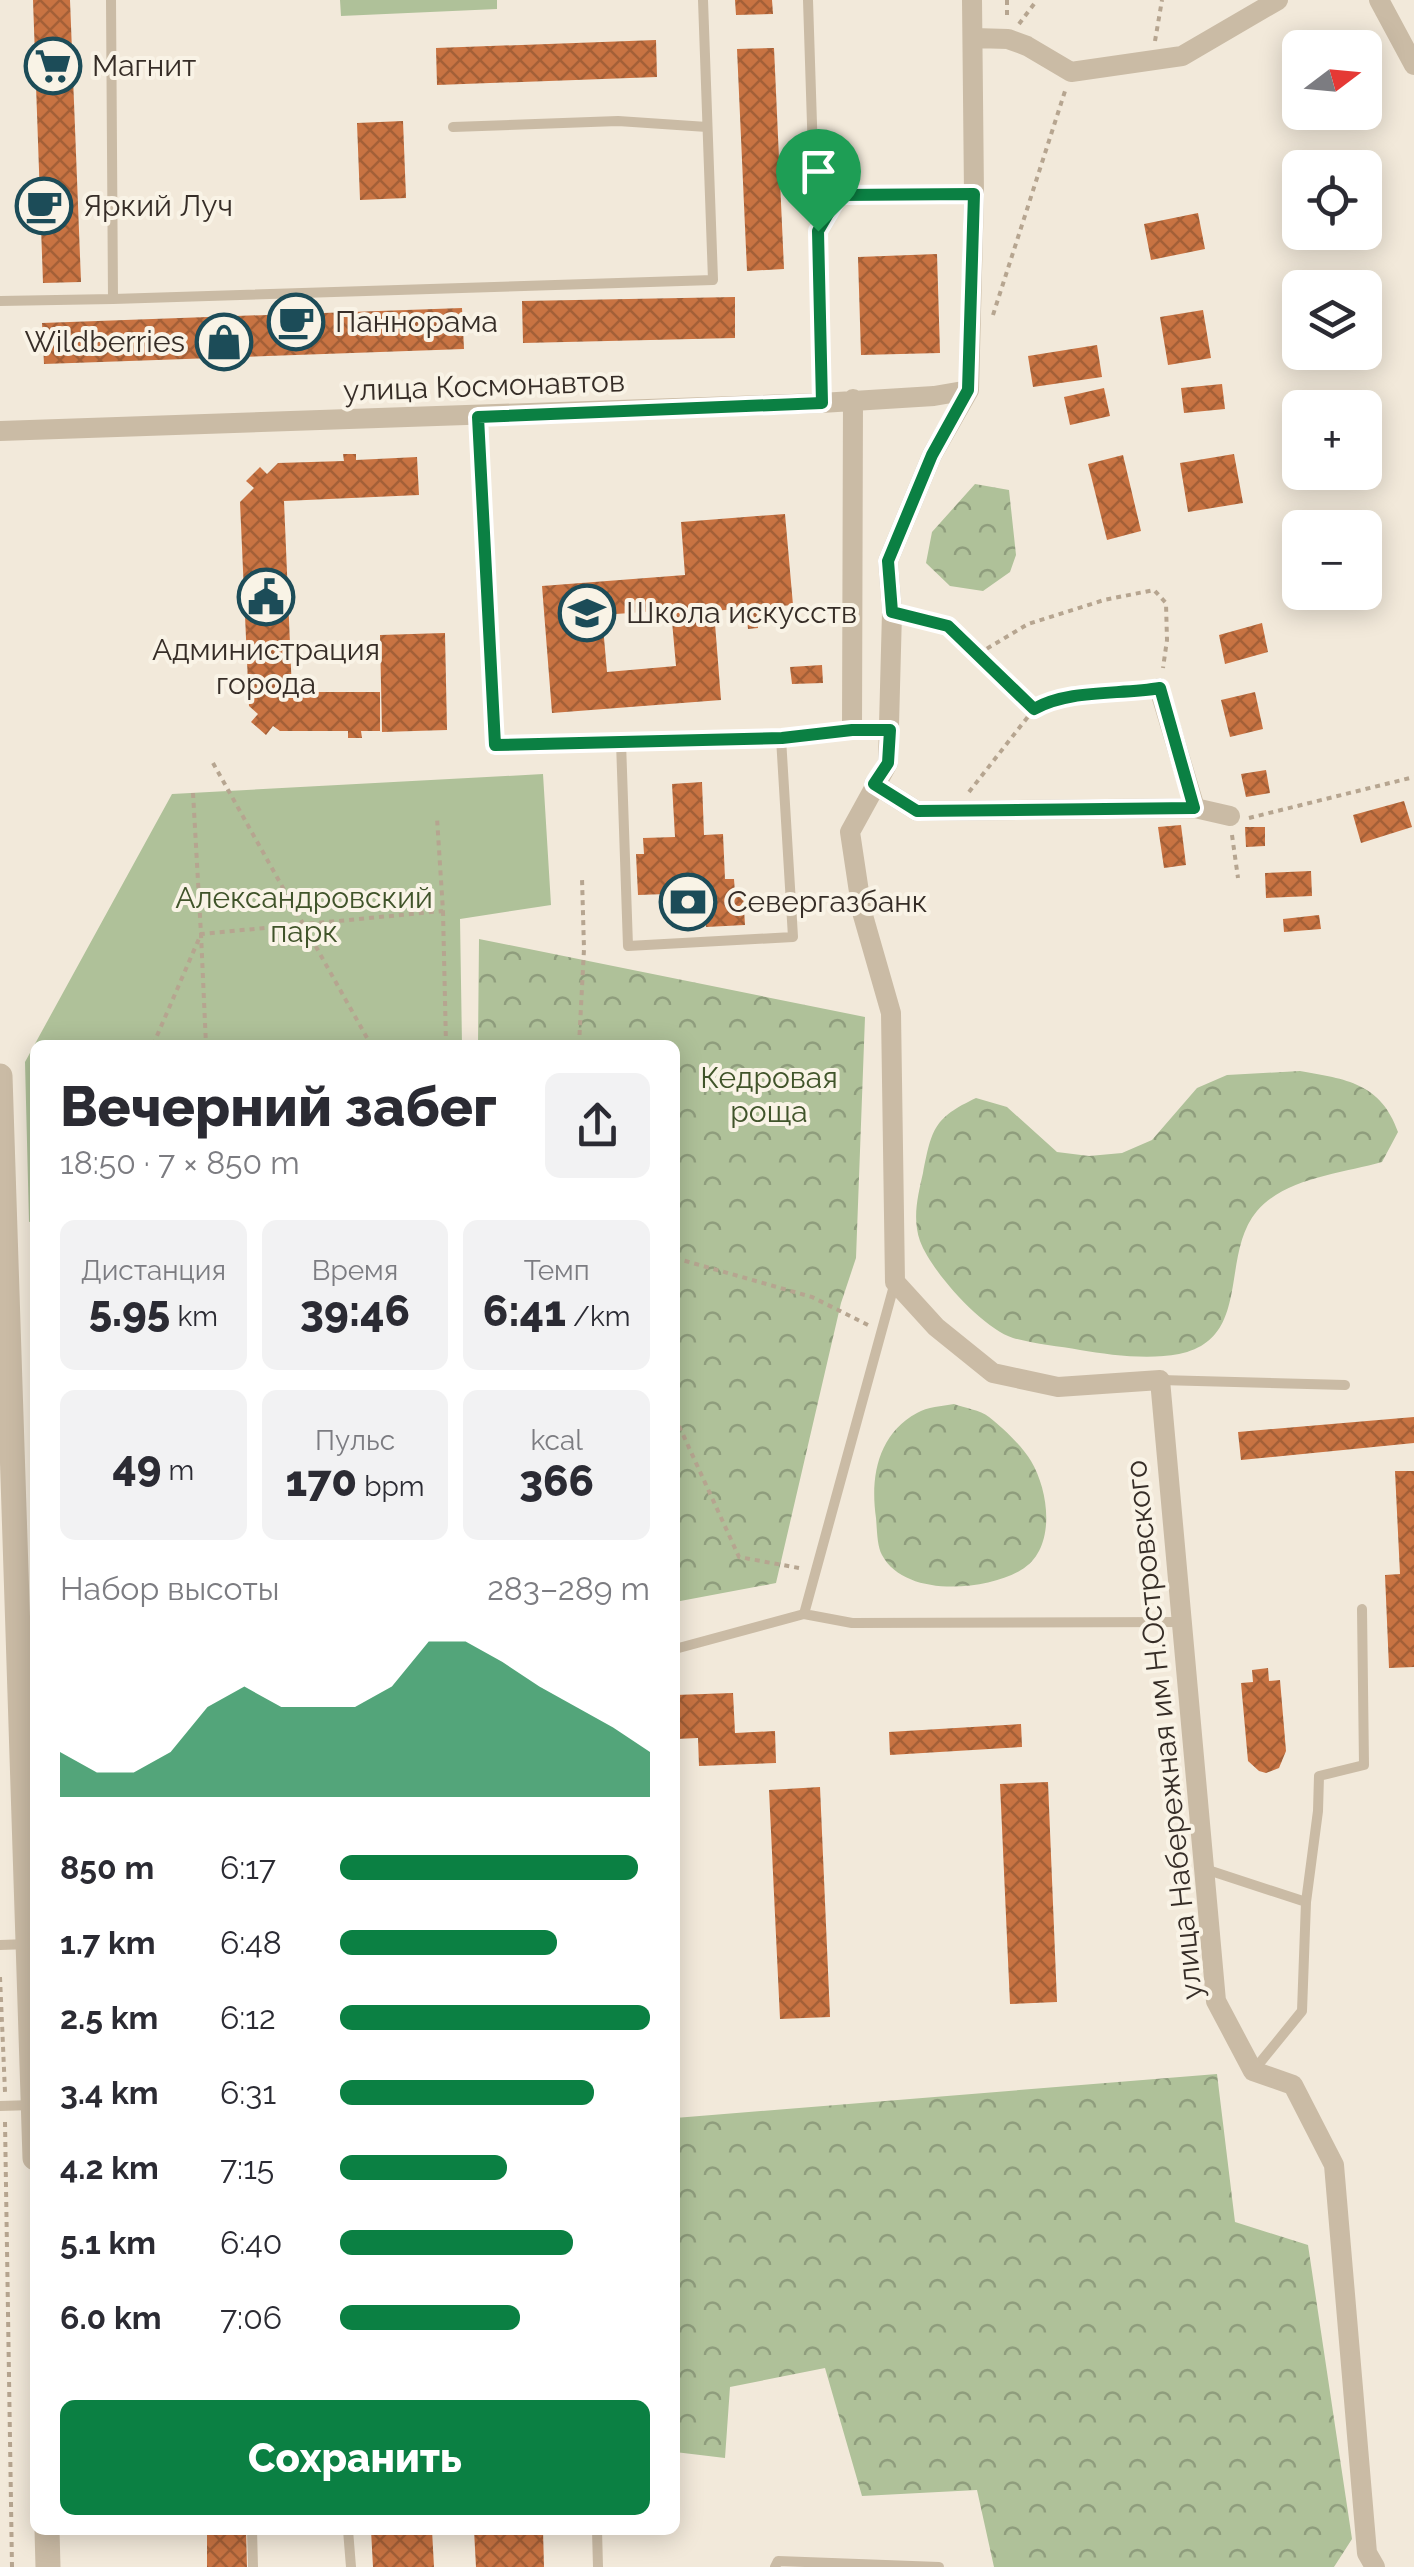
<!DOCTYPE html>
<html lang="ru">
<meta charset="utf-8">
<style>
:root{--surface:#fff;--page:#f2f2f3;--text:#2b2b33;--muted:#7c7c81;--accent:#0b8043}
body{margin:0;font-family:Raleway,sans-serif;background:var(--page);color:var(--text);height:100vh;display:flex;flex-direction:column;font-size:38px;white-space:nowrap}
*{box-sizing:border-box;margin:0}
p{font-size:32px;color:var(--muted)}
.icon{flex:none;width:55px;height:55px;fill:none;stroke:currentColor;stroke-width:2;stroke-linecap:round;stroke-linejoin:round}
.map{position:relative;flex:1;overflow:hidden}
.drawer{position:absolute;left:30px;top:1040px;width:650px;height:1495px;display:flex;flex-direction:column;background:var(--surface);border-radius:15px;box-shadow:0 5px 25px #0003}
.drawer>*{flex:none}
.needle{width:65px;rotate:74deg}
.buttons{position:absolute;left:1282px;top:30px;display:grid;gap:20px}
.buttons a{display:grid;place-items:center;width:100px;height:100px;border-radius:15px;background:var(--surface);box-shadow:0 5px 25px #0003;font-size:50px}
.pin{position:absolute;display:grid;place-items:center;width:85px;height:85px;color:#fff;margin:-102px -42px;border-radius:50% 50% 50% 0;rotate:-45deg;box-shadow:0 0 10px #0007}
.pin .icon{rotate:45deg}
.round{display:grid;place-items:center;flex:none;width:105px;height:105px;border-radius:15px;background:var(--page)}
.headline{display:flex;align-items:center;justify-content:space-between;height:170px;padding:0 30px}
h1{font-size:55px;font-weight:800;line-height:75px}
.metrics{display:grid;grid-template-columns:repeat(3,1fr);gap:15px;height:170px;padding:10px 30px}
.metrics div{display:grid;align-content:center;border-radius:15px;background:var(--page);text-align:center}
.metrics b{font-size:42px;font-weight:800}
.metrics small{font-size:28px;font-weight:400}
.metrics p{font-size:28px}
.chart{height:280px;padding:20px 30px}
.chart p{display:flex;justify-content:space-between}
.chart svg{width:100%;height:180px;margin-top:10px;fill:var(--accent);opacity:.7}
.primary-button{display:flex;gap:20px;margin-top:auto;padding:20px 30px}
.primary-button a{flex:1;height:115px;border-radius:15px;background:var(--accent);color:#fff;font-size:40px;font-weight:800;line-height:115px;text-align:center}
ul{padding:0 30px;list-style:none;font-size:32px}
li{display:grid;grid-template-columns:160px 120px 1fr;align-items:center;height:75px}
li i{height:25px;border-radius:12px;background:var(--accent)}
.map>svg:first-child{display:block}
.green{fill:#afc199}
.forest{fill:url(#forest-crowns)}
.building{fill:url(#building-cross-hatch);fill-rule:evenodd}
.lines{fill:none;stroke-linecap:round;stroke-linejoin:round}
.path{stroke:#b6a590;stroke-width:4;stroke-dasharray:5 5;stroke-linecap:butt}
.service{stroke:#cabba5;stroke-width:10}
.minor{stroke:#cabba5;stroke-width:20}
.tertiary{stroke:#cabba5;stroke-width:25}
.route-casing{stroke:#fff;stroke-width:20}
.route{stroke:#0b8043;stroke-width:12}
.labels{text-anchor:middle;stroke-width:8;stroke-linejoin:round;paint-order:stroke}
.poi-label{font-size:30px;fill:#362d27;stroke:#f9f3e6;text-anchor:start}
.street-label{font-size:30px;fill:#362d27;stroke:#f9f3e6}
.park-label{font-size:30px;fill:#40542a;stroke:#f9f3e6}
</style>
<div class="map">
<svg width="1414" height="2567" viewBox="0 0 1414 2567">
<defs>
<pattern id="forest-crowns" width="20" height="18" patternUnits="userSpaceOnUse" patternTransform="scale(2.5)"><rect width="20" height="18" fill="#afc199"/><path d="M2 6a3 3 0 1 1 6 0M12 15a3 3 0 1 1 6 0" fill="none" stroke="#8f9d7d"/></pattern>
<pattern id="building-cross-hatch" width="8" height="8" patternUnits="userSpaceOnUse" patternTransform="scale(2.5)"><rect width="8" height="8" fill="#c87342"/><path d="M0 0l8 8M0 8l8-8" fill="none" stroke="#a35f37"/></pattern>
</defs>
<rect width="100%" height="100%" fill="#f2e9da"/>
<path class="green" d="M340 0H497V9L341 16Z
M543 774 551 905 460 919 462 1045H35V1221L29 1222 25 1062 172 794Z"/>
<path class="forest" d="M975 484 1009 490 1016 555 1010 572 983 591 950 586 926 563 932 532Z
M479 939 865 1017 856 1258 841 1303 776 1583 675 1602V1045H478Z
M1300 1071C1346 1079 1381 1083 1398 1132L1382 1162C1343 1173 1285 1178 1257 1211 1219 1256 1253 1339 1179 1354 1148 1360 1110 1355 1080 1350 1058 1346 1034 1344 1013 1338 982 1328 931 1271 920 1241 912 1218 918 1195 923 1173 932 1128 934 1118 976 1098L1007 1107 1057 1152 1089 1156 1122 1153 1152 1140 1197 1088 1227 1075Z
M954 1404C965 1408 980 1410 989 1417 1003 1428 1022 1446 1031 1461 1050 1493 1056 1550 1021 1570 986 1591 905 1598 882 1555 877 1546 877 1529 876 1518 870 1477 878 1434 917 1413 927 1407 942 1406 954 1404Z
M1217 2074 1235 2222 1308 2245 1352 2539 1334 2567H994L977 2490 862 2496 825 2368 730 2387 725 2458 675 2452V2118Z"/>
<path class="building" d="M33 0H70L81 282 43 283Z
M735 0H772L773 14 736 15Z
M656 40 657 77 437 85 436 48Z
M774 48 784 269 747 271 737 49Z
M403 121 406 198 360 200 357 123Z
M1198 213 1205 249 1151 260 1144 224Z
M937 254 940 353 861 355 858 257Z
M735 297V338L523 343 522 301Z
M462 308 464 349 44 364 42 323Z
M1203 310 1211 358 1168 365 1160 317Z
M1097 345 1102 377 1033 387 1028 356Z
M1222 384 1225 409 1184 413 1181 388Z
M1104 388 1110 416 1070 425 1064 397Z
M343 454H356V460L417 457 419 495 284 501 292 692H380V731H361L362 738H348V731H280L273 726 266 735 251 722 258 714 249 706 240 502 254 488 246 481 260 467 267 474 278 463 344 461Z
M1234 454 1243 503 1188 512 1180 463Z
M1123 455 1141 531 1107 540 1088 464Z
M785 514 793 605 757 608 758 628 748 629 746 608 714 611 721 700 552 713 542 586 685 575 681 522ZM671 610 676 666 607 672 602 615Z
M1262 623 1268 652 1225 664 1219 635Z
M445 633 447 730 382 732 380 635Z
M822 665 823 683 792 684 790 667Z
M1255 692 1263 729 1230 737 1221 700Z
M1266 770 1270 793 1246 797 1241 774Z
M702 782 704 835 723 834 725 879H734L735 893H743L745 925 706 927 705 916 669 918 667 894 638 895 636 854H644L643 838 675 837 672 784Z
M1404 801 1412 827 1361 843 1353 815Z
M1181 825 1186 865 1164 868 1158 827Z
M1245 827H1265V846L1246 847Z
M1311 871 1312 896 1266 898 1265 873Z
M1319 915 1321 929 1284 932 1283 919Z
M1414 1417V1443L1241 1460 1238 1432Z
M1395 1471H1414V1667L1389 1668 1385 1575 1400 1574Z
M1268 1668 1269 1681 1280 1680 1286 1751 1279 1768 1266 1773 1259 1771 1248 1761 1241 1683 1253 1682 1252 1670Z
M733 1693 735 1733 775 1731 776 1763 699 1766 698 1738 676 1739 675 1695Z
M1021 1724 1022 1747 890 1755 889 1732Z
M1048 1782 1057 2002 1010 2004 1000 1784Z
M820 1787 830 2017 780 2019 769 1790Z
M207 2530H246L247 2567H207Z
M371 2530H432L434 2567H373Z
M474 2530H543L544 2567H476Z"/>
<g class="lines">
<path class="path" d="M1007 0V18
M1019 24 1037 0
M1155 41 1162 0
M993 315 1065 91
M911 617 948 625 978 654 1028 624 1104 600 1154 590 1166 603 1167 640 1163 668
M978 654 1034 709 1053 698 1141 691
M213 763 371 1045
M969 792 1034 709
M193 793 201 934 443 911 437 818
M1249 818 1414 777
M1232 835 1238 878
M443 911 446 1045
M153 1045 201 934 206 1045
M579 1045 584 949 582 878
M675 1258 812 1297 868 1325
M675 1417 739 1557 799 1568
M0 1977 5 2092
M5 2122 12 2567"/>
<path class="service" d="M111 0 113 299 713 280 703 0
M808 0 821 403
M453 127 618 121 707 127
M819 228 839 195 973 194
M0 301 113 299
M478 417 495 745 781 738 852 730
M621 742 628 946 793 937 781 738
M1160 1380 1345 1385
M804 1614 852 1623 1183 1622
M675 1649 804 1614 895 1282
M1205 1869 1306 1902
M0 1945 29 1944
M1254 2070 1302 2011 1306 1902 1318 1811 1319 1776 1364 1765 1362 1609
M0 2106 33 2105
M252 2530 253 2567
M348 2530 351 2567
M597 2530 598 2567
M775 2567 778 2561 939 2567"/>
<path class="minor" d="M972 0 974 194 969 390 932 455 888 561 892 612 888 763 850 832 862 912 891 1013 895 1282 936 1327 993 1373 1058 1387 1160 1380 1216 2001 1253 2071 1293 2085 1334 2165 1367 2553 1375 2567
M1379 0 1414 65
M974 38 1008 39 1027 46 1071 72 1182 56 1278 0
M853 399 852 730H889
M0 431 821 403 934 396 969 390
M1159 688 1195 808 1230 816
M874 784 917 811 1195 808"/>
<path class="tertiary" d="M0 1076 35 2158
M47 2530 48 2567"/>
</g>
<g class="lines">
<g class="route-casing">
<path id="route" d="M974 194 968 390 932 455 888 561 892 612 948 626 1034 709C1069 689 1119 695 1160 688L1194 808 917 811 874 784 888 763 890 730H852L782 738 495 745 478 417 822 403 818 231 839 195Z"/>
</g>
<use href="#route" class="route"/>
</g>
<defs>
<g id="supermarket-ring" transform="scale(2.875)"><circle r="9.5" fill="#f9f3e6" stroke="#1c4c58" stroke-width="1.5"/><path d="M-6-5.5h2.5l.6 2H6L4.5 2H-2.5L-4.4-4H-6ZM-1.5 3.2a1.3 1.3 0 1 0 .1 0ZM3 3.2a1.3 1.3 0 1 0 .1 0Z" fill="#1c4c58"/></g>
<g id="cafe-ring" transform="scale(2.875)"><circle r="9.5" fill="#f9f3e6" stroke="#1c4c58" stroke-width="1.5"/><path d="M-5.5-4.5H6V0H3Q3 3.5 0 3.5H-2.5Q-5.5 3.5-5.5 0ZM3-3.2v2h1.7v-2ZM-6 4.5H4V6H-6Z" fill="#1c4c58"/></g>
<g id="shop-ring" transform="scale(2.875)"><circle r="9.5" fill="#f9f3e6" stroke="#1c4c58" stroke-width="1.5"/><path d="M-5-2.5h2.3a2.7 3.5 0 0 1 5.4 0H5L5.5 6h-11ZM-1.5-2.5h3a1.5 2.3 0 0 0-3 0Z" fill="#1c4c58"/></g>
<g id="civic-ring" transform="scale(2.875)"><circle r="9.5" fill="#f9f3e6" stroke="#1c4c58" stroke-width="1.5"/><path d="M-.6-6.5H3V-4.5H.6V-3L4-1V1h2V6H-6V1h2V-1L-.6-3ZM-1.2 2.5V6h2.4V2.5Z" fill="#1c4c58"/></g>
<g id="school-ring" transform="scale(2.875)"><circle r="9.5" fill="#f9f3e6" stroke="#1c4c58" stroke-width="1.5"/><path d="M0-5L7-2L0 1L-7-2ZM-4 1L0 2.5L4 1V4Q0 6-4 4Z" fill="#1c4c58"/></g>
<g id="bank-ring" transform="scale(2.875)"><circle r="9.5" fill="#f9f3e6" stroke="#1c4c58" stroke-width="1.5"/><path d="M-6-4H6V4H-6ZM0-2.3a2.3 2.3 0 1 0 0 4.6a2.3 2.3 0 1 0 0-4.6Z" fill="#1c4c58"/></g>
</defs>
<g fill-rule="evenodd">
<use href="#supermarket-ring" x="53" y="66"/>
<use href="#cafe-ring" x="44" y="206"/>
<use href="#cafe-ring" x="296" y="322"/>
<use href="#shop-ring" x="224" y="342"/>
<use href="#civic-ring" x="266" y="597"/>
<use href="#school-ring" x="587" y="613"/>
<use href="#bank-ring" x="688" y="902"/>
</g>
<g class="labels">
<g class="poi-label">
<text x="92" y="76">Магнит</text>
<text x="83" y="216">Яркий Луч</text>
<text x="335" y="332">Паннорама</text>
<text x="185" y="352" text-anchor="end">Wildberries</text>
<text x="626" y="623">Школа искусcтв</text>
<text x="266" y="660" text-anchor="middle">Администрация<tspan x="266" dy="34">города</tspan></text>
<text x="727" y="912">Севергазбанк</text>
</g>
<g class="street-label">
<text transform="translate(484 386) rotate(-2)" y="10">улица Космонавтов</text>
<text transform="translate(1164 1730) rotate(-96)" y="10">улица Набережная им Н.Островского</text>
</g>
<g class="park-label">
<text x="304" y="908">Александровский<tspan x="304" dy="34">парк</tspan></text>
<text x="769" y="1088">Кедровая<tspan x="769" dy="34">роща</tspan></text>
</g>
</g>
</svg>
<div class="buttons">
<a><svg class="needle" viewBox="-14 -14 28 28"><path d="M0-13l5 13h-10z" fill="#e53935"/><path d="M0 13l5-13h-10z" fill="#7c7c81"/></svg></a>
<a><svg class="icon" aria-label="locate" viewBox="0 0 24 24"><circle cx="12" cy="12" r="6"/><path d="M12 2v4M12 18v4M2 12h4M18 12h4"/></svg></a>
<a><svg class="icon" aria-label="layers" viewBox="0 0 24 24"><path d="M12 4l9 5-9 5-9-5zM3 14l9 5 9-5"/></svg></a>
<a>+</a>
<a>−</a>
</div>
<div class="pin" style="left:818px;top:231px;background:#1e9e55"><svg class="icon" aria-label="arrive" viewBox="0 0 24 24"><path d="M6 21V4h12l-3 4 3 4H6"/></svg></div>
<section class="drawer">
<div class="headline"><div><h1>Вечерний забег</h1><p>18:50 · 7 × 850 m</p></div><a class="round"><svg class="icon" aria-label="share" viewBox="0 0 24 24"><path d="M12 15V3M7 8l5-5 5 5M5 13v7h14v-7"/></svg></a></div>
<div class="metrics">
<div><p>Дистанция</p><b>5.95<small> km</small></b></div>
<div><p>Время</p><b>39:46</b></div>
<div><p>Темп</p><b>6:41<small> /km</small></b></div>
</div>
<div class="metrics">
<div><b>49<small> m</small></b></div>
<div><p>Пульс</p><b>170<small> bpm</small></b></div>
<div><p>kcal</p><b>366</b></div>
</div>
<div class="chart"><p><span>Набор высоты</span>283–289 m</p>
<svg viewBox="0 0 160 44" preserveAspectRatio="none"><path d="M0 44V33L10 38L20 38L30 33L40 22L50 17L60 22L70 22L80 22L90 17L100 6L110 6L120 11L130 17L140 22L150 27L160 33V44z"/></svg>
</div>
<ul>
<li><b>850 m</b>6:17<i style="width:96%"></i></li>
<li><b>1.7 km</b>6:48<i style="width:70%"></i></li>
<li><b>2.5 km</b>6:12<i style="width:100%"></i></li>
<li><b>3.4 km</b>6:31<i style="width:82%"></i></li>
<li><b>4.2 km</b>7:15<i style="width:54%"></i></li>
<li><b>5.1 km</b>6:40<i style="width:75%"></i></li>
<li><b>6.0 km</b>7:06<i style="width:58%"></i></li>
</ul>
<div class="primary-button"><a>Сохранить</a></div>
</section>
</div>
